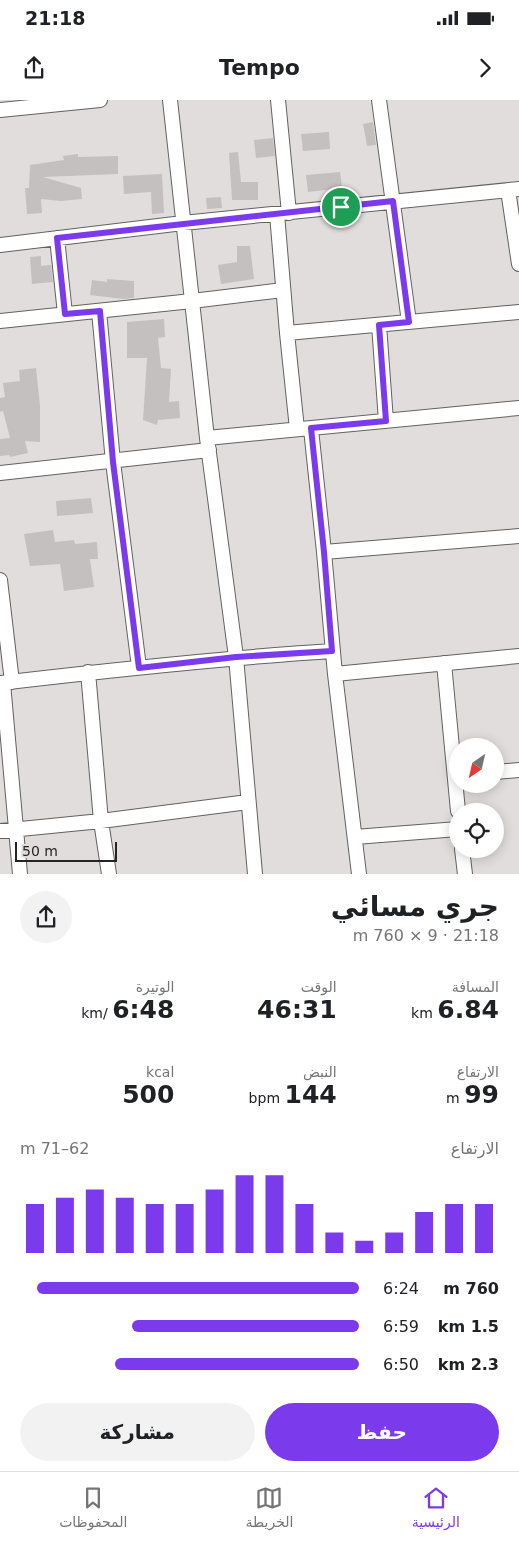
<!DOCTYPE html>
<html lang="ar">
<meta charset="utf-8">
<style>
:root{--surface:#fff;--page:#f2f2f2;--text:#202124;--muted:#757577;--line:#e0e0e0;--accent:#7c3aed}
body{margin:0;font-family:"DejaVu Sans",Cairo,sans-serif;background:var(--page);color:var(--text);direction:rtl;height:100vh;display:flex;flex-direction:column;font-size:19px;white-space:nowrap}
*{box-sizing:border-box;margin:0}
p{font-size:16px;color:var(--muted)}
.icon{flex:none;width:28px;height:28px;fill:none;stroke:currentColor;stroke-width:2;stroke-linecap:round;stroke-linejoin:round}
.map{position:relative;height:774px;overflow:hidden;direction:ltr}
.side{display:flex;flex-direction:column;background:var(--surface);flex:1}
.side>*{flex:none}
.needle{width:32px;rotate:214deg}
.tools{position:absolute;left:449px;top:638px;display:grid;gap:10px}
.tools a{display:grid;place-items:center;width:55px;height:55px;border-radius:50%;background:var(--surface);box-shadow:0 2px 12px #0003;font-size:25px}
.scale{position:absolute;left:15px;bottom:12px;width:102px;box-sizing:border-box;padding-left:5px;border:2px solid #252323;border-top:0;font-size:14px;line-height:18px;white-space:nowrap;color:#252323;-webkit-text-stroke:4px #e1dddc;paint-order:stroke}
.pin{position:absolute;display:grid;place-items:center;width:42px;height:42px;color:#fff;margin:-21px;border:2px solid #fff;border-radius:50%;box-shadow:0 1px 5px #0007}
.round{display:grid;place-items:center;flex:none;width:52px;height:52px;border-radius:26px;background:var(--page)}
.headline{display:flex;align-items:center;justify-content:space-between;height:85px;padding:0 20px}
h1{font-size:28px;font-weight:700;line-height:38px}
.stats{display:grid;grid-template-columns:repeat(3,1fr);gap:8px;height:85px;padding:5px 20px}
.stats div{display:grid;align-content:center}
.stats b{font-size:25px;font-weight:700}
.stats small{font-size:14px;font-weight:400}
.stats p{font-size:14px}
.chart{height:140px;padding:10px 20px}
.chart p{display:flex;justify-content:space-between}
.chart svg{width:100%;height:90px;margin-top:5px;stroke:var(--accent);stroke-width:6}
.button{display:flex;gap:10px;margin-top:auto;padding:10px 20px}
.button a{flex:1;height:58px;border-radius:30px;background:var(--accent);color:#fff;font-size:20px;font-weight:700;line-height:58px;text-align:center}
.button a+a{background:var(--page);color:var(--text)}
ul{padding:0 20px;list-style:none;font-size:16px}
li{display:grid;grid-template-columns:80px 60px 1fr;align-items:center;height:38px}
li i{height:12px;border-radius:6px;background:var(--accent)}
.status{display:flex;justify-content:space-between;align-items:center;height:35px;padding:0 25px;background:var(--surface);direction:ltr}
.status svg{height:14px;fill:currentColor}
header{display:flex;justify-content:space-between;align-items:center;height:65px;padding:0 20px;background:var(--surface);font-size:22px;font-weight:700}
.dock{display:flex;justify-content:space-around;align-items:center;height:70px;border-top:1px solid var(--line);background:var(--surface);font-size:14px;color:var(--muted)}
.dock a{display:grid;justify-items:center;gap:2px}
.dock .active{color:var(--accent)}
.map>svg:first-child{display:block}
.building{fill:#c4c0bf}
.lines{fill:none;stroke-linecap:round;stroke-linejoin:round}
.street-casing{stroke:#646160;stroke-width:16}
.street{stroke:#fff;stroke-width:14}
.route-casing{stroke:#fff;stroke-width:10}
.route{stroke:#7c3aed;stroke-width:6}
</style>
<div class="status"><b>21:18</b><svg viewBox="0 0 49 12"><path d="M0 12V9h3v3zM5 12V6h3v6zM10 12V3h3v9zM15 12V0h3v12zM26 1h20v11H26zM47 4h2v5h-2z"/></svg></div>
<header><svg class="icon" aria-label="forward" viewBox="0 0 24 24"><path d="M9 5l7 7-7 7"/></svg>Tempo<svg class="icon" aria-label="share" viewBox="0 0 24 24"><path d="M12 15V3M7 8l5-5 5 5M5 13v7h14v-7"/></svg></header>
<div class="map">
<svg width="519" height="774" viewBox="0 0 519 774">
<rect width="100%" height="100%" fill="#e1dddc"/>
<path class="building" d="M373 22 376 45 367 46 363 24Z
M329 32 330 49 303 51 301 34Z
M273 38 275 56 256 58 254 40Z
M238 52 241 82H258V100H232L229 53Z
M78 54V57L118 56V74L43 77 81 88 82 99 61 101 41 99 42 113 27 114 25 88H29L30 65 64 60 63 56Z
M340 72 342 88 308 92 306 75Z
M162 74 164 113 152 114 151 92 124 94 123 76Z
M221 97 222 108 207 109 206 98Z
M237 146H250L254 179 221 184 218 165 237 162Z
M41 156V166L51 165 53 182 32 184 30 157Z
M107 179 134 181V198L123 199 90 195 92 180 107 182Z
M164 219 165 237 158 238 161 268 171 269 169 302 179 301 180 318 158 320 157 325 143 320 147 258H127V222Z
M36 268 40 306V342L25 341 28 353 10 357 9 355 0 356V339L10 338 3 311 0 312V298L5 297 3 283 20 281 19 270Z
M91 398 93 413 57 416 56 401Z
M53 430 55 442 74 440 75 444 97 442 98 459H90L94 487 64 491 60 464 30 466 24 434Z"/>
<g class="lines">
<g class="street-casing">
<path id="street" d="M170 0 207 338 236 557 255 774
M278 0 289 113
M379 0 409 222
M0 10 100 0
M508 90 519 164
M277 114 287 233 297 329
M57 138 65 214
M0 145 183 123 519 89
M99 211 113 362 139 567
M0 221 192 201 283 190
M379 225 386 321
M287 233 519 212
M311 329 324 452 335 574 359 774
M207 338 519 308
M0 373 209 350
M324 452 519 436
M0 480 12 582
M444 563 458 711
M88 572 101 721 109 774
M335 574 519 556
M0 583C111 570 221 558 333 551
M3 583 20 774
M495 672 519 670
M0 731 101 721 248 702
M355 737 458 729
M462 749 465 774"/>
</g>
<use href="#street" class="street"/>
</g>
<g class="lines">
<g class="route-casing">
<path id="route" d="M393 101 409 222 379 225 386 321 311 328 324 452 332 551 236 557 139 568 113 362 100 211 65 214 57 138Z"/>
</g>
<use href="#route" class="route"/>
</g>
</svg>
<div class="tools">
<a><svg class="needle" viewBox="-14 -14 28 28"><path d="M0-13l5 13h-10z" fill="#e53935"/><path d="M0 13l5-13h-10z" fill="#757577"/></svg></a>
<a><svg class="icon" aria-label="locate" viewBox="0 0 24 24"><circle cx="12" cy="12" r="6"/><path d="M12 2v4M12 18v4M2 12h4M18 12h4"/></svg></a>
</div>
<div class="scale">50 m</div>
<div class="pin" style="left:341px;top:107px;background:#1e9e55"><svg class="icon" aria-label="arrive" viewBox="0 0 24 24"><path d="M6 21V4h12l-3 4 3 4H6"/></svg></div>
</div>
<section class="side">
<div class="headline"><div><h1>جري مسائي</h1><p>21:18 · 9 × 760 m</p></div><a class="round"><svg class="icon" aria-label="share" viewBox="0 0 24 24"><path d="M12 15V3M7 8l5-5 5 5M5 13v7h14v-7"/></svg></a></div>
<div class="stats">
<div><p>المسافة</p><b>6.84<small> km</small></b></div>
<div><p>الوقت</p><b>46:31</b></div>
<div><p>الوتيرة</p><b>6:48<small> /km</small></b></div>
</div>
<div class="stats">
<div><p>الارتفاع</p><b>99<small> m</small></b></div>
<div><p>النبض</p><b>144<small> bpm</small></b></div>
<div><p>kcal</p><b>500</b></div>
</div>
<div class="chart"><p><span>الارتفاع</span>62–71 m</p>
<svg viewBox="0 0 160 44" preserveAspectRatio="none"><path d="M5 44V20M15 44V17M25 44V13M35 44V17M45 44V20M55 44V20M65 44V13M75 44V6M85 44V6M95 44V20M105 44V34M115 44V38M125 44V34M135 44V24M145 44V20M155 44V20"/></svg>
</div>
<ul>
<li><b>760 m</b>6:24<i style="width:95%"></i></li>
<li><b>1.5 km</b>6:59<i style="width:67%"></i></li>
<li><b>2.3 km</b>6:50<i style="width:72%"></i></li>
</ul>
<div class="button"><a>حفظ</a><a>مشاركة</a></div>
</section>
<nav class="dock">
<a class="active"><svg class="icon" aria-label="home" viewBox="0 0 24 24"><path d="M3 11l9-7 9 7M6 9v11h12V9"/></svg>الرئيسية</a>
<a><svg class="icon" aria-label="map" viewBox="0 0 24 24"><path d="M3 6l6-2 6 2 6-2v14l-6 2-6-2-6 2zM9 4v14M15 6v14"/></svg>الخريطة</a>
<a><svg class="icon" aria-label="saved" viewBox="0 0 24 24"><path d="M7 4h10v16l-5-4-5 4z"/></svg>المحفوظات</a>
</nav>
